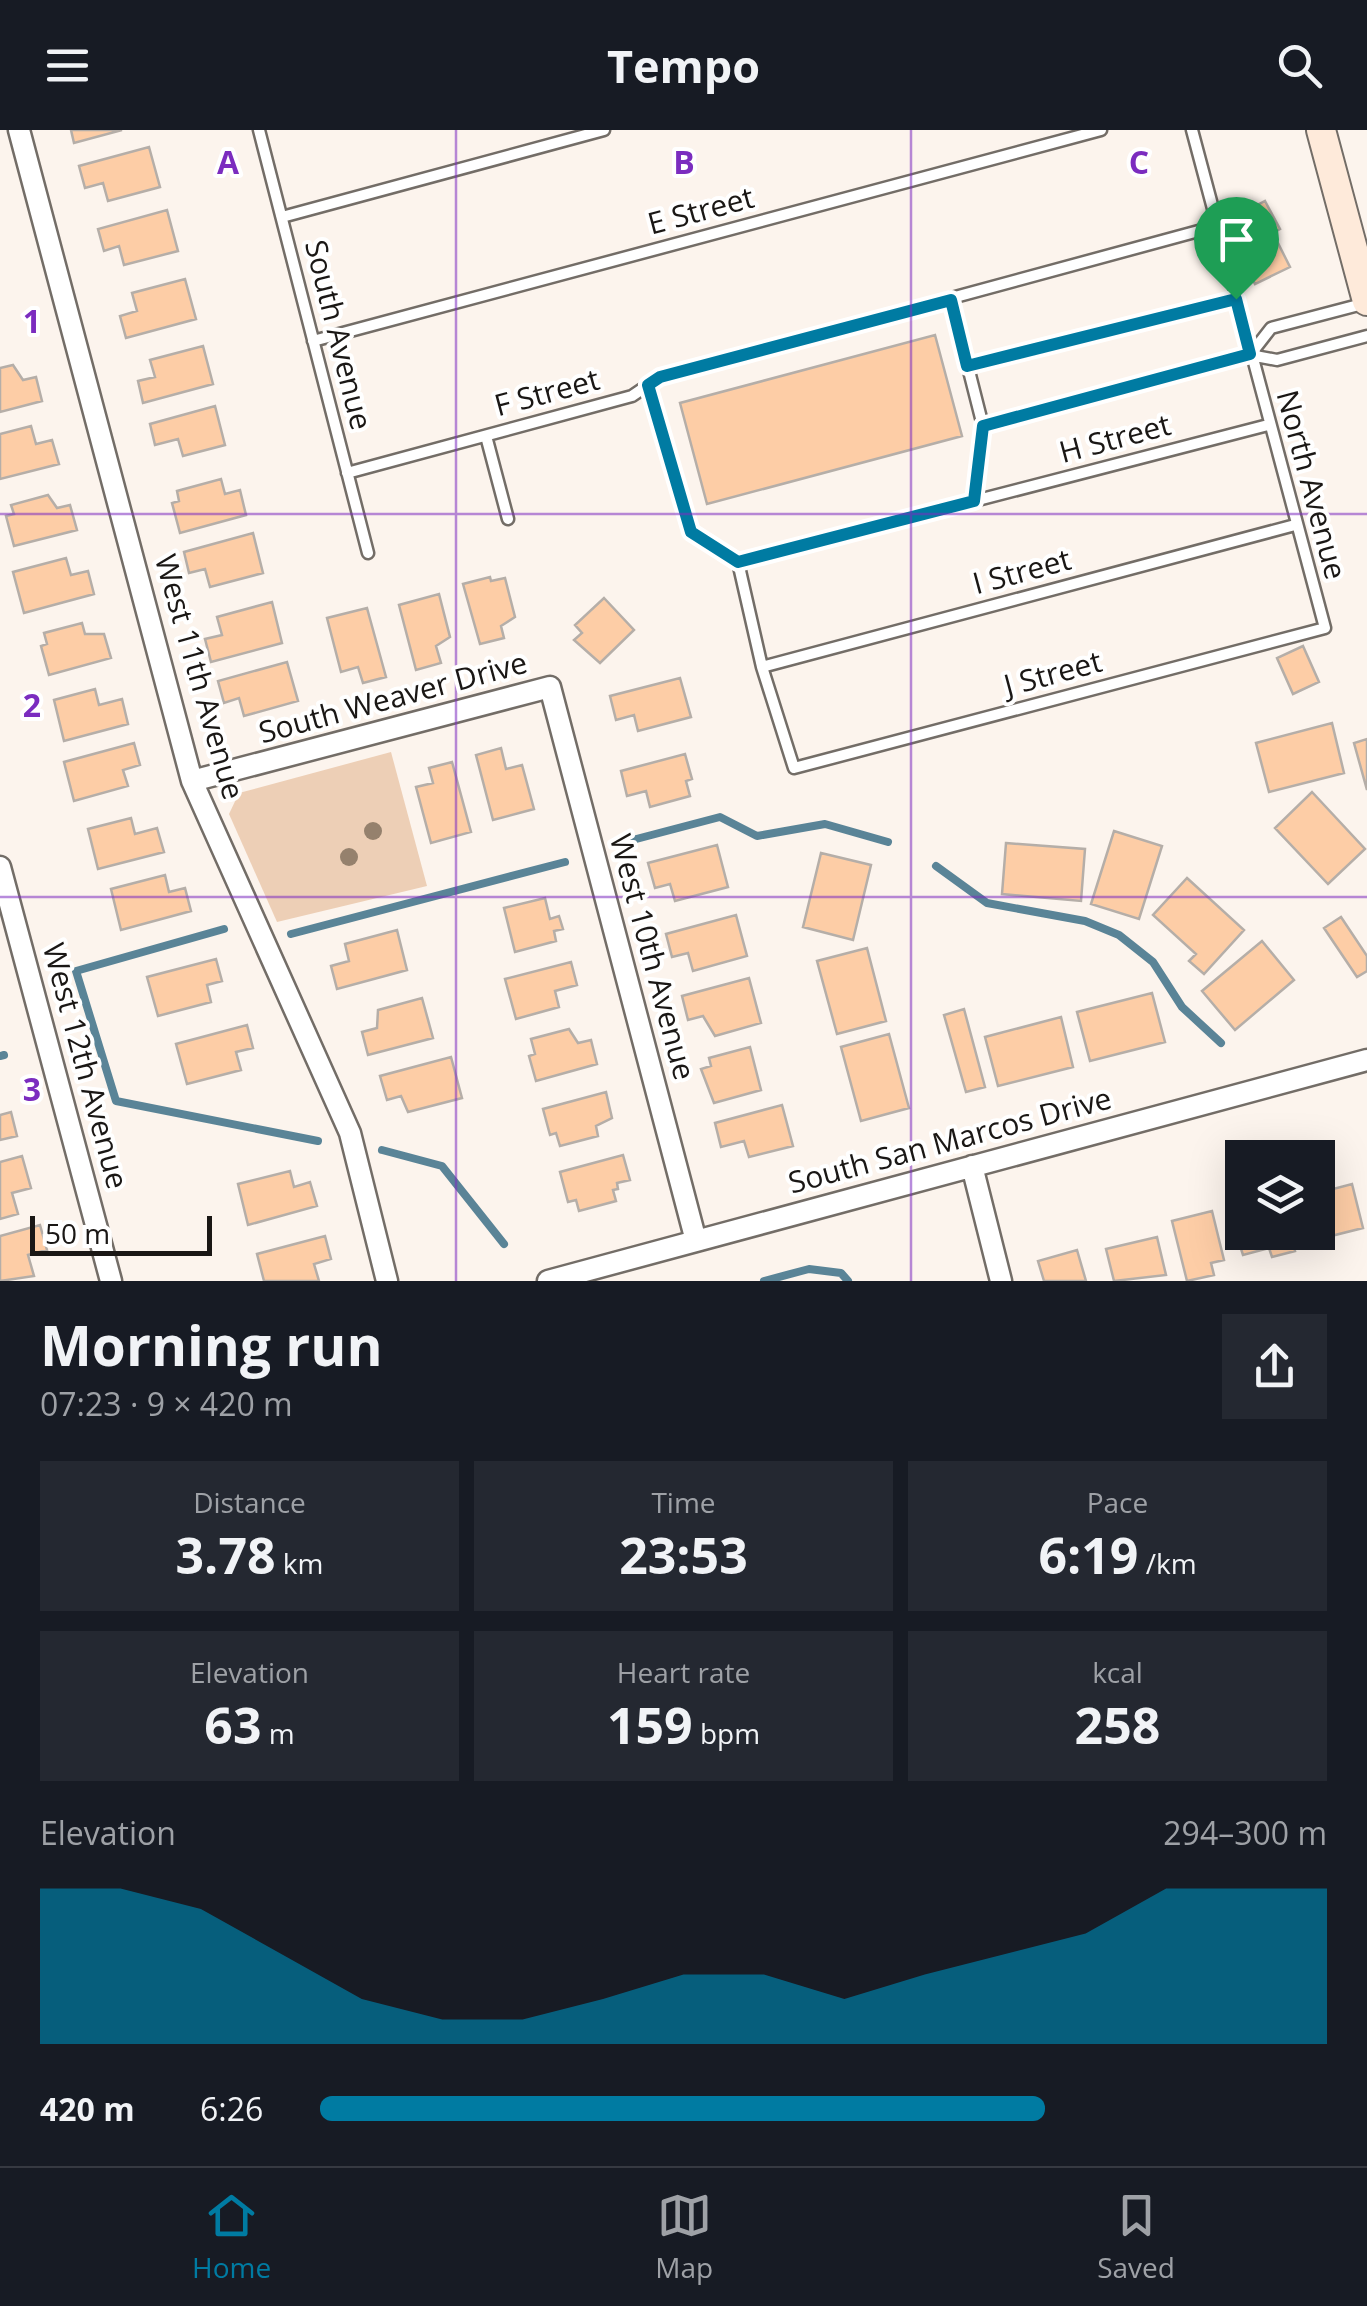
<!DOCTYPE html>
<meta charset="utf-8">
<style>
:root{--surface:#171b24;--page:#242831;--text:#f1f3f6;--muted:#9ea1a6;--line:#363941;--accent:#007ba2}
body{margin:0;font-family:"Open Sans",sans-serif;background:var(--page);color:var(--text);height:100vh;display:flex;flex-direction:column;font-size:38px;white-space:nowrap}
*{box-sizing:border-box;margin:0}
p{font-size:32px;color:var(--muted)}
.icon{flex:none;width:55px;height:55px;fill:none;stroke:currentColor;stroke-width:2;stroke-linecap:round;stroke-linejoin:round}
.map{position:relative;height:1151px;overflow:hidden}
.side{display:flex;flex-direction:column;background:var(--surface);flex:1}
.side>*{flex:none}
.controls{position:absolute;left:1225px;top:1010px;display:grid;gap:20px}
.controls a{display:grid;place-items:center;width:110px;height:110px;border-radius:0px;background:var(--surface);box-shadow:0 10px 40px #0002;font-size:50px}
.scale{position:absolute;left:30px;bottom:25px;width:182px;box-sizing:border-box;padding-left:10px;border:5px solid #1a1715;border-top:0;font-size:28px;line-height:35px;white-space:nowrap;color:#1a1715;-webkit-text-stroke:8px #fff;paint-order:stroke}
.pin{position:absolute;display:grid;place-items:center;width:85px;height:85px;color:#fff;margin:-102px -42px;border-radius:50% 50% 50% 0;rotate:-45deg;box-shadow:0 0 10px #0007}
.pin .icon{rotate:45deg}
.round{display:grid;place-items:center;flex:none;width:105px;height:105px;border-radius:0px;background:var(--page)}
.summary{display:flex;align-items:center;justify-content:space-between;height:170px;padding:0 40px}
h1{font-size:55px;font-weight:700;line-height:75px}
.figures{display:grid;grid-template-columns:repeat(3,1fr);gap:15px;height:170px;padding:10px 40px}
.figures div{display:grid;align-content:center;border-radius:0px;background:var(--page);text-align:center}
.figures b{font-size:50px;font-weight:700}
.figures small{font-size:28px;font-weight:400}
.figures p{font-size:28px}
.chart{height:280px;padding:20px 40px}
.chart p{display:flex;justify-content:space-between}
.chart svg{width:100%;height:180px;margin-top:10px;fill:var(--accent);opacity:.7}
ul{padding:0 40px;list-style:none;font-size:32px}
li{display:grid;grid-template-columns:160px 120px 1fr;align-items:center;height:75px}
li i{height:25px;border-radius:12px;background:var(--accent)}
header{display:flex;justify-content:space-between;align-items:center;height:130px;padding:0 40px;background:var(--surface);font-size:45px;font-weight:700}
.dock{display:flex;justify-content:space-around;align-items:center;height:140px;border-top:2px solid var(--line);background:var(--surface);font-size:28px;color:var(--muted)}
.dock a{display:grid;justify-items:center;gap:5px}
.dock .active{color:var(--accent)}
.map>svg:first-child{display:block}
.green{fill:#edcfb6}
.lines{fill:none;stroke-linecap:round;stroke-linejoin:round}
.stream{stroke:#5a8497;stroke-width:8}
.building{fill:#fdcda6;stroke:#b5aea8;stroke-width:2.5}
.service-casing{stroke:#736d67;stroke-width:15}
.minor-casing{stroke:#736d67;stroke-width:25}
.secondary-casing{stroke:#736d67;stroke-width:32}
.service{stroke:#fff;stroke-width:10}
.minor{stroke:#fff;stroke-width:20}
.secondary{stroke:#feeada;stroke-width:28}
.tree{fill:#95816d}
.route-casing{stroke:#fff;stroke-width:20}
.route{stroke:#007ba2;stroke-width:12}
.grid{fill:none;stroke:#7b2cbf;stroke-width:2.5;stroke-opacity:0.55}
.labels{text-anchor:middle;stroke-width:8;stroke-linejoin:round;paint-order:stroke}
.street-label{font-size:30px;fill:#1a1715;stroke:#fff}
.grid-label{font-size:32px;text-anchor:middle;font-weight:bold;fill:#7b2cbf;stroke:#fff;stroke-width:8;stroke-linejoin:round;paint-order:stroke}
</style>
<header><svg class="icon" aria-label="menu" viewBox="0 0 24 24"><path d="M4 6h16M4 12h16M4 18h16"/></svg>Tempo<svg class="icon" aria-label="search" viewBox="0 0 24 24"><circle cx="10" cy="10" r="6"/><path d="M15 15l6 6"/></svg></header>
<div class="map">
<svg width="1367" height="1151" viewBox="0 0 1367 1151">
<rect width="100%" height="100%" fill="#fcf4ed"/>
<path class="green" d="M391 622 427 756 277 792 229 684 239 663Z"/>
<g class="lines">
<path class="stream" d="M621 713 720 687 757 706 825 694 888 712
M936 736 987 773 1085 791 1119 805 1153 832 1182 877 1221 913
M224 799 76 841 116 971 318 1011
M291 804 565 732
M0 926 4 925
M382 1020 442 1036 504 1114
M764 1151 809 1139 841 1143 848 1151"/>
</g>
<path class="building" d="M71 0H122L74 13Z
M149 17 160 57 108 71 103 53 85 58 79 36Z
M1265 71 1280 99 1244 118 1229 90Z
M167 80 178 121 124 135 119 116 104 121 98 99Z
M1275 107 1290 137 1255 154 1240 125Z
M185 149 196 189 126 208 120 186 137 181 132 163Z
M935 205 962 306 707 374 680 273Z
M203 216 213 254 143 273 138 251 155 247 150 230Z
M13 235 23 250 36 247 42 271 0 282V238Z
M215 276 225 315 183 326 178 309 155 315 150 294Z
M31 296 36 314 52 310 59 334 0 349V304Z
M221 349 225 364 240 360 246 385 180 403 172 373 179 371 177 361Z
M48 365 57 378 70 375 77 400 14 416 6 386 14 384 11 375Z
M253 403 263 443 210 457 205 439 189 443 184 422Z
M66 428 71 445 88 441 94 464 24 483 13 442Z
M490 447 491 451 505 448 515 487 501 496 504 508 480 514 463 454Z
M439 464 450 507 436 516 441 533 416 540 399 475Z
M604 468 634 500 600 533 574 510 582 503 575 495Z
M272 472 282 513 211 532 205 509 222 505 217 487Z
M367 478 386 547 363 553 358 537 341 542 327 488Z
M82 493 85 504H104L111 528 49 545 41 516 47 514 44 503Z
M1303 516 1319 552 1293 564 1277 528Z
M287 532 298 571 244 586 239 568 224 573 218 551Z
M680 548 691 587 638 601 634 585 616 590 610 566Z
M95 559 99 575 122 569 128 594 64 611 54 570Z
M1332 593 1344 643 1269 662 1256 613Z
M1367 609V660L1354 613Z
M134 613 140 635 123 640 128 656 74 671 64 632Z
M501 618 506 639 522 635 534 679 493 690 476 625Z
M685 624 692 649 686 651 690 666 650 677 646 661 627 666 621 641Z
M452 632 471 702 431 713 416 657 433 653 429 638Z
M1312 662 1365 719 1328 754 1275 698Z
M131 688 135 704 157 698 164 722 98 739 88 699Z
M1114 701 1162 716 1139 789 1091 774Z
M1006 713 1085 719 1081 771 1002 764Z
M717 715 728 757 675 771 670 754 655 758 648 733Z
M821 723 871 735 853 810 803 797Z
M165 745 169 762 185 758 191 781 121 800 111 759Z
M1187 748 1244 800 1204 844 1189 831 1196 824 1153 785Z
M545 768 550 789 559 786 563 799 554 801 556 811 515 822 504 778Z
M736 785 747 826 693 841 688 823 672 827 666 804Z
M1341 787 1367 826V841L1357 847 1324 798Z
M397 800 407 840 337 859 331 836 349 831 345 814Z
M1262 811 1294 850 1235 900 1202 861Z
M867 818 886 891 837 904 817 831Z
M216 829 222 851 207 855 211 872 158 886 147 847Z
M571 832 577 855 555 861 559 877 516 889 505 849Z
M749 848 761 893 715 906 703 886 688 890 682 866Z
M1152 863 1165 912 1090 931 1077 882Z
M422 868 433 908 368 925 362 902 377 898 378 880Z
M964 879 985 957 966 962 944 885Z
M1061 887 1073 937 998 956 985 907Z
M247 895 253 918 236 922 241 940 187 954 176 914Z
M569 899 578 913 591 910 597 934 536 951 529 926 535 924 531 909Z
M889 904 909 978 861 991 841 917Z
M750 917 761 960 714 973 701 939 711 936 709 928Z
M451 927 462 968 408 982 401 966 387 970 380 946Z
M606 962 612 988 596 996 598 1006 560 1016 556 1003 550 1005 543 979Z
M782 975 793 1016 749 1027 744 1011 721 1017 715 993Z
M11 982 17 1006 0 1010V985Z
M623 1025 630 1050 617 1053 618 1059 613 1060 616 1071 579 1081 576 1070 568 1072 560 1042Z
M22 1026 31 1058 12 1063 18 1084 0 1089V1032Z
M290 1041 294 1057 310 1052 317 1076 248 1095 238 1054Z
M1352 1054 1363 1098 1315 1110 1318 1063Z
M1212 1081 1224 1130 1211 1133 1214 1145 1187 1151 1172 1091Z
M1242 1088V1102H1290L1295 1121 1272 1127 1269 1118 1243 1125 1232 1091Z
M40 1095 47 1120 28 1125 34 1146 0 1151V1106Z
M325 1106 331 1129 314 1134 319 1151H264L257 1124Z
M1157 1107 1166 1145 1114 1151 1106 1119Z
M1077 1120 1086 1151H1044L1038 1131Z"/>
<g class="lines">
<g class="service-casing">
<path id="service" d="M259 0 368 423
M282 87 604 0
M951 170 983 296 1250 225 1277 230 1367 206
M313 211 1101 0
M1250 225 1271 198 1366 173
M967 236 1236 169
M648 255 691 401 738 432 762 537 794 638 1325 498 1192 0
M486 306 508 389
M347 343 632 266 660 247 1217 96
M973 371 983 296
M738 432 1268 295
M762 537 1295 395"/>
</g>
<g class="minor-casing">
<path id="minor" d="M19 0 192 651 350 1003 387 1151
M192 651 550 557 696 1111
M0 737 111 1151
M972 1036 1001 1151
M548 1151 1367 930"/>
</g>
<g class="secondary-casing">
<path id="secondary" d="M1321 0 1367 171"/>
</g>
<use href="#service" class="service"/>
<use href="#minor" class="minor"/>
<use href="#secondary" class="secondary"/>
</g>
<g class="tree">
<circle cx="373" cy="701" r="9"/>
<circle cx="349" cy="727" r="9"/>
</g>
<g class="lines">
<g class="route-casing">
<path id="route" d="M1236 169 1250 224 983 296 974 371 738 432 691 402 648 255 660 247 951 170 967 236Z"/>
</g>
<use href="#route" class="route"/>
</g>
<path class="grid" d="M456 0V1151M911 0V1151M0 384H1367M0 767H1367"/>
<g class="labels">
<g class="street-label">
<text transform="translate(701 81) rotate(-15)" y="10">E Street</text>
<text transform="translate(338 205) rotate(76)" y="10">South Avenue</text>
<text transform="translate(547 263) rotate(-15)" y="10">F Street</text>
<text transform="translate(1115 309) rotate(-15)" y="10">H Street</text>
<text transform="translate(1311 355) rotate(75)" y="10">North Avenue</text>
<text transform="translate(1022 442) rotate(-15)" y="10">I Street</text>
<text transform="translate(1053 544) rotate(-15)" y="10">J Street</text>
<text transform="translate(199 547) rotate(74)" y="10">West 11th Avenue</text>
<text transform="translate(393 568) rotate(-15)" y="10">South Weaver Drive</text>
<text transform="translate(652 827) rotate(75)" y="10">West 10th Avenue</text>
<text transform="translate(85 936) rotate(75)" y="10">West 12th Avenue</text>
<text transform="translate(950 1011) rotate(-15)" y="10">South San Marcos Drive</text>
</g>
</g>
<g class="grid-label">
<text x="228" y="44">A</text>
<text x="684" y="44">B</text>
<text x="1139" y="44">C</text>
<text x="32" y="203">1</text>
<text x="32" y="587">2</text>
<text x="32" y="971">3</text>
</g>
</svg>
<div class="controls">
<a><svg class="icon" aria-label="layers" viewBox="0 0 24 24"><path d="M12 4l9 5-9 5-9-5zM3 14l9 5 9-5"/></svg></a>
</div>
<div class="scale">50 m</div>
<div class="pin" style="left:1236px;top:169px;background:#1e9e55"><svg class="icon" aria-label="arrive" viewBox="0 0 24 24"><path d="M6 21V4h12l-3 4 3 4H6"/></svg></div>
</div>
<section class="side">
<div class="summary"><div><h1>Morning run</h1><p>07:23 · 9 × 420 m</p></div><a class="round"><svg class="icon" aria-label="share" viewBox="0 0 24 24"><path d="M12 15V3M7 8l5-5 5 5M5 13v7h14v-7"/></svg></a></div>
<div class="figures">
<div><p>Distance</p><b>3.78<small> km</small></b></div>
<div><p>Time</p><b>23:53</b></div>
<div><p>Pace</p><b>6:19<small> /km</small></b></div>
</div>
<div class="figures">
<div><p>Elevation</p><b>63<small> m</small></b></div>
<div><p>Heart rate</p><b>159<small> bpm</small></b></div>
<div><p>kcal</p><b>258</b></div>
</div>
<div class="chart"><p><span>Elevation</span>294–300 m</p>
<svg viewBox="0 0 160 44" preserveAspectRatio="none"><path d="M0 44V6L10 6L20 11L30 22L40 33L50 38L60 38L70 33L80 27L90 27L100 33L110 27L120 22L130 17L140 6L150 6L160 6V44z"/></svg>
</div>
<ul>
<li><b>420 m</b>6:26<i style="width:72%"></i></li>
</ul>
</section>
<nav class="dock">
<a class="active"><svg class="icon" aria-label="home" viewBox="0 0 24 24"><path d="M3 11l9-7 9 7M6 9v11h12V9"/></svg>Home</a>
<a><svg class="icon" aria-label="map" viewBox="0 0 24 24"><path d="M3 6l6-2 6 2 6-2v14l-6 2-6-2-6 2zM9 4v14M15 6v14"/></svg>Map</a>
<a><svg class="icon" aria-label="saved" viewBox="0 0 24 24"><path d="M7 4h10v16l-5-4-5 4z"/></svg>Saved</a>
</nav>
